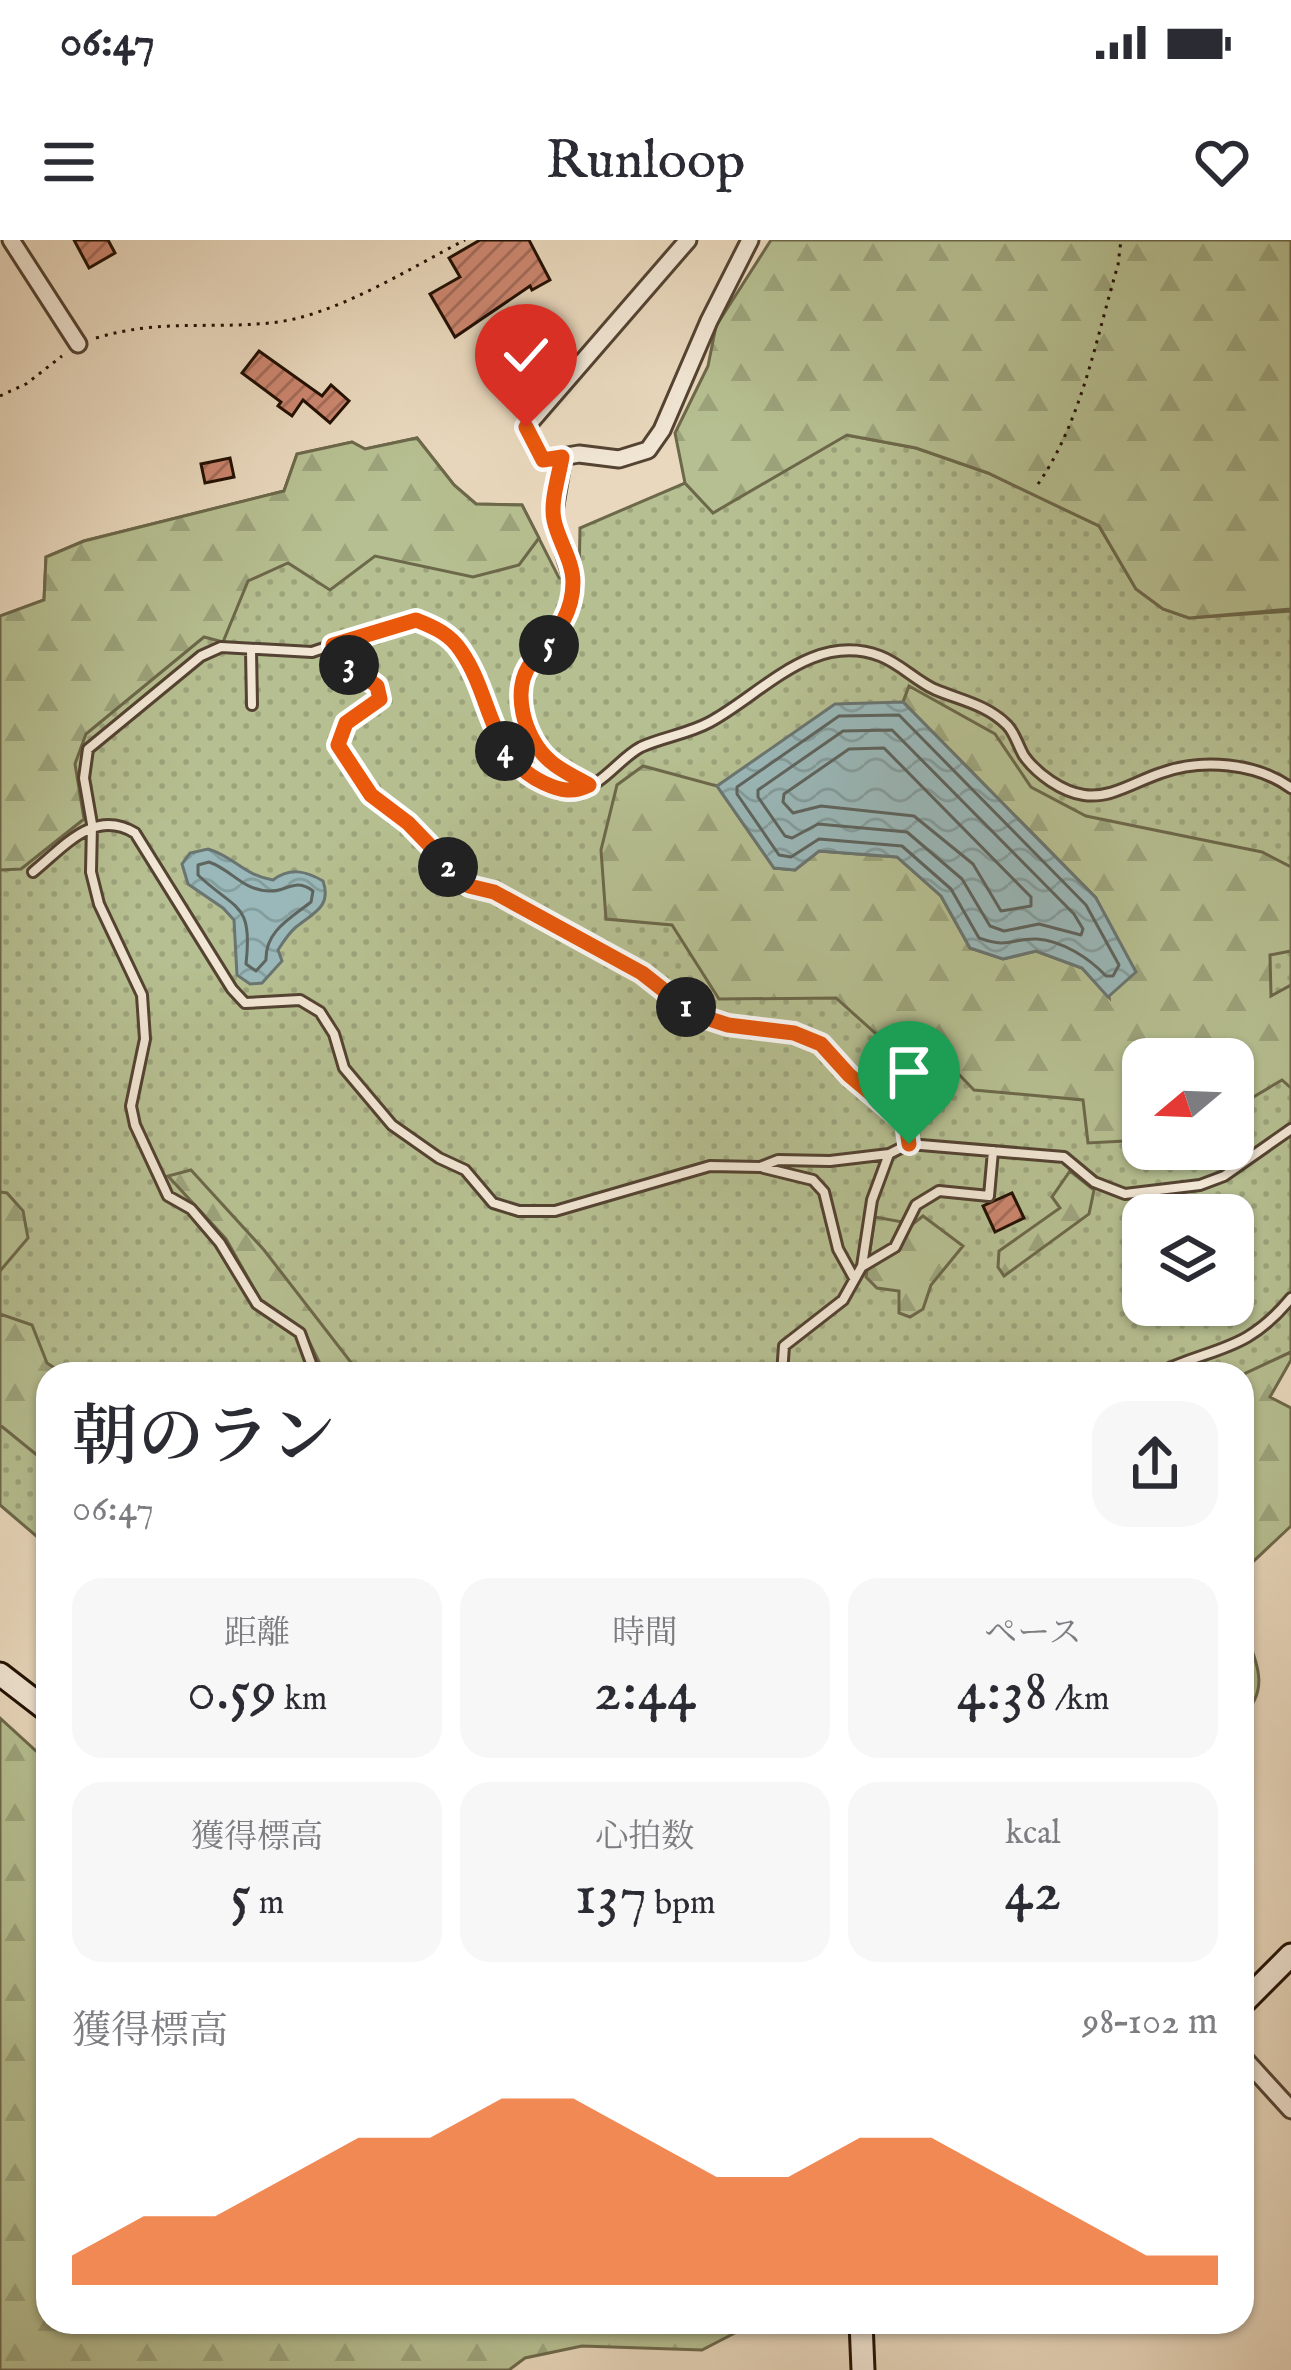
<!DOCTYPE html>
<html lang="ja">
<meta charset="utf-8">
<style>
:root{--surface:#fff;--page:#f7f7f7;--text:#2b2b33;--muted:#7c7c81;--accent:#ea580c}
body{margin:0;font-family:"IM FELL English","Noto Serif JP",serif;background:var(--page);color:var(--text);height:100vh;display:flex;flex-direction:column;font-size:45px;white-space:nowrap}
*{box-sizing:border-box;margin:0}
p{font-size:39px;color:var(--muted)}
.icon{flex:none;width:66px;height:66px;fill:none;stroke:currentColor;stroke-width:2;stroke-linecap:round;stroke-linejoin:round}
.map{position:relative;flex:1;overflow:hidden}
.drawer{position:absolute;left:36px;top:1122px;width:1218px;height:972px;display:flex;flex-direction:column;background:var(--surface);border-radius:36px;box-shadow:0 3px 9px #0004}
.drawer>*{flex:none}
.needle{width:78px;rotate:251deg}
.tools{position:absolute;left:1122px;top:798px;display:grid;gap:24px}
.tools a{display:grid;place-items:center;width:132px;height:132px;border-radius:24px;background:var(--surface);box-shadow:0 3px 9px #0004;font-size:60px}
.pin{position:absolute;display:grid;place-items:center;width:102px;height:102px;color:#fff;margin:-123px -51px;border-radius:50% 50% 50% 0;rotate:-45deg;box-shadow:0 0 12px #0007}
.pin .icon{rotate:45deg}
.km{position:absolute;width:60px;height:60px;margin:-30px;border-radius:50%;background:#222;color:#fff;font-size:33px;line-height:60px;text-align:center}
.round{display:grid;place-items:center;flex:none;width:126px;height:126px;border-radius:36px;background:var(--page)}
.overview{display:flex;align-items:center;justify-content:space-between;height:204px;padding:0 36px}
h1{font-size:66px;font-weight:600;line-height:90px}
.metrics{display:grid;grid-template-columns:repeat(3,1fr);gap:18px;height:204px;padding:12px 36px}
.metrics div{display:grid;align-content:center;border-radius:30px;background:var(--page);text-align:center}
.metrics b{font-size:60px;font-weight:600}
.metrics small{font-size:33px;font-weight:400}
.metrics p{font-size:33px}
.chart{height:336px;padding:24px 36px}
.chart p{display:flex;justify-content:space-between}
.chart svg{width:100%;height:216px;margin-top:12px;fill:var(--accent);opacity:.7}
.status{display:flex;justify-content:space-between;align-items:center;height:84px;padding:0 60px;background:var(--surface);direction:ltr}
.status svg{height:33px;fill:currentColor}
header{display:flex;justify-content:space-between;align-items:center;height:156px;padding:0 36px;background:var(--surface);font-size:54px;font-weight:600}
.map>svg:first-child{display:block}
.grass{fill:url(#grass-dots);stroke:#6c684a;stroke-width:3;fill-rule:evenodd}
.forest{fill:url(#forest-firs);stroke:#6c684a;stroke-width:3}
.water{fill:url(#water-waves);stroke:#6a7571;stroke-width:3}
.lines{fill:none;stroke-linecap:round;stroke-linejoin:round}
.shore{stroke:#5e645e;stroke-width:3}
.building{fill:url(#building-hatch);stroke:#231104;stroke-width:3}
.lane-casing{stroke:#544332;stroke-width:14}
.street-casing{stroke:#544332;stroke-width:21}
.secondary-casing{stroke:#231104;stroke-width:27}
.path{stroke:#231104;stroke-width:3;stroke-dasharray:3 6;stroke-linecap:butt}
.lane{stroke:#f1e6d4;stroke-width:8}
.street{stroke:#f1e6d4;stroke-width:15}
.secondary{stroke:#f1e6d4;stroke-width:21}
.route-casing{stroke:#fff;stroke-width:24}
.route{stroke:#ea580c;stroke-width:15}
</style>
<div class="status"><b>06:47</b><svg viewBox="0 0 49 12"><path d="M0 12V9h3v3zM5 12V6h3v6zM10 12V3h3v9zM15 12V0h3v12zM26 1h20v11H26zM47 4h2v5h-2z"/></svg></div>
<header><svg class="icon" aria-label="menu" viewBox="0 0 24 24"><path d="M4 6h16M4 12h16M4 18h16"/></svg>Runloop<svg class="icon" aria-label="heart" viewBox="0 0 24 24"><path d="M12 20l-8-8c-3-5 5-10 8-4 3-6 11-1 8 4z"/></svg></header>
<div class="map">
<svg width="1291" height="2130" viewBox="0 0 1291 2130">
<defs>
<pattern id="grass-dots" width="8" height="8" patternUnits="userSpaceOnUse" patternTransform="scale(3)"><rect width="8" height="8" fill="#b6bf91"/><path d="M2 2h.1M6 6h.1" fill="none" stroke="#9ca37b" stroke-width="1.8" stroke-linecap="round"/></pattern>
<pattern id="forest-firs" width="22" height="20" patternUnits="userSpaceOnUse" patternTransform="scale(3)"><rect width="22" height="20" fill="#b6bf91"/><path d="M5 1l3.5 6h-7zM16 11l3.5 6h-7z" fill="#9ca37b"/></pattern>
<pattern id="water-waves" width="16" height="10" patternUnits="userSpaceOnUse" patternTransform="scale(3)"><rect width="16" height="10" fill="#9ab8b9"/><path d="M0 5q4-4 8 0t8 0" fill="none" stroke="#849d9d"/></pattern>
<pattern id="building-hatch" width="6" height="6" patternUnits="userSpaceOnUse" patternTransform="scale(3)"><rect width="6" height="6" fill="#cb866f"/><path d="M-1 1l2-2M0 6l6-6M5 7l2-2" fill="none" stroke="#a46c59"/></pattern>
</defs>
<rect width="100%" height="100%" fill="#e9d8bd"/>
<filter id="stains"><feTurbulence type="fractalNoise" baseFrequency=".00167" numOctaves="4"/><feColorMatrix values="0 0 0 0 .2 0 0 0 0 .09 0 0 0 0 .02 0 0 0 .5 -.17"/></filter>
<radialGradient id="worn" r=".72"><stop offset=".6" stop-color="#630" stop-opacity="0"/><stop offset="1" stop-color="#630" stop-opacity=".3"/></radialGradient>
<path class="grass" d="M846 195 916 208 988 233 1099 286 1136 349 1163 369 1189 378 1291 371V1112L1242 1135 48 1134V1306L0 1265V376L44 360 46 317 84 301 284 251 297 214 352 202 365 209 417 198 454 245 476 264 522 265 559 338 579 341 580 288 685 243 713 272 754 245ZM1143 819H1233V909H1143ZM1143 975H1233V1065H1143Z"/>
<path class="forest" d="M771 0H1291V369L1189 378 1163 369 1136 349 1099 286 988 233 916 208 847 195 713 273 685 243 675 193 708 126 716 86Z
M417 198 454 245 476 264 522 265 539 298 519 325 473 337 375 316 330 350 288 323 248 341 223 402 204 397 86 494 75 524 84 579 21 629 0 630V376L44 360 46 317 84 301 284 251 297 214 352 202 365 209Z
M909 446 995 494 1031 547 1086 576 1262 612 1291 627V711L1270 715 1271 756 1291 745V848L1282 840 1233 869V819H1143V900L1088 903 1083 860 974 850 947 822 893 809 836 758 719 759 672 685 606 679 601 610 617 545 643 526 717 546 774 628 795 630 819 611 897 617 941 656 970 708 1003 719 1036 711 1082 728 1109 757 1096 658 903 462Z
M191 930 264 1010 360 1134H325L303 1089 260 1059 226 999 168 936Z
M1070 931 1094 950 1089 974 1004 1036 998 1027 999 1011 1060 968 1052 957Z
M0 952 7 953 23 971 28 998 0 1031Z
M923 976 963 1006 931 1045 923 1069 910 1077 899 1073V1051L877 1048 866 1037 875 977 913 984Z
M0 1074 32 1085 47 1123 64 1134H48V1224L0 1185Z
M1291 1112V1120L1270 1157 1291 1168V1286L1242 1332V1135Z
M1242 1384C1254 1418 1273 1448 1242 1476Z
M0 1478 48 1522V2082L754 2083 702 2110 582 2106 525 2118 509 2130H0Z"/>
<path class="water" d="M903 462 1096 658 1136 732 1108 757 1082 728 1036 711 1003 719 970 708 941 656 897 617 819 611 795 630 774 628 717 546 835 464Z
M208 609C235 617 243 635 273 640 290 627 306 631 323 641 332 667 313 673 296 687 289 693 283 702 278 710L282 721 262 743 250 744 237 735 234 680 223 668 188 644 182 624 190 613Z"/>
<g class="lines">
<path class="shore" d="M899 475 1086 665 1119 725 1113 736H1106C1089 718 1063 701 1037 699 1011 698 1010 709 979 698L951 649 902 606 819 599 791 617 779 615 737 554V547L839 476Z
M892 490 1074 674 1083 689 1081 695 1039 684 1004 691 990 686 962 639 907 592 818 584 792 598 785 596 758 557V550L843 491Z
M884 508 1031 657V666L1001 671 973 624 914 576 821 566 793 573 783 562 784 554 849 509Z
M209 622C232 630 242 650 269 651 287 652 295 637 313 651L311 662C291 678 265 691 266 720L256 731 246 724C253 662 236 671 198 635V625Z"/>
</g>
<path class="building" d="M74 0H108L115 13 89 28Z
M480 0H529L550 40 532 50 530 46 455 97 430 54 460 37 449 18Z
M259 111 322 156 331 145 349 161 330 183 303 160 292 176 278 166 281 162 242 133Z
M230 218 234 237 205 243 201 224Z
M1012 953 1024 978 995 992 983 966Z"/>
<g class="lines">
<g class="lane-casing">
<path id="lane" d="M573 342C568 364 565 386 550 404 540 416 525 425 521 441 514 464 532 505 549 520 560 530 576 537 589 545
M333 405 337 417 377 446 380 459 346 483 338 505 371 555 408 583 469 647 495 652 642 733 695 774 728 785 794 793 821 804 849 834 906 882 909 904
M251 410 252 465
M33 632C64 607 94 568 135 593L232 749 245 763 300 760 320 772 334 794 344 828 392 885 439 918 465 930 493 963 519 971H555L710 926 760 927 778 920 830 921 889 914
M764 928 813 940 824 952 838 1009 854 1038
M863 1026 895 1007 916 965 939 951 989 956 993 911
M315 1134 300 1093 257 1064 220 1003 191 969 168 956 135 885 131 866 145 799 142 755 99 664 91 632 92 584 84 538 88 509 201 416 221 407 312 412 401 382C470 371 476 462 500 504 509 520 523 533 539 541 550 547 562 552 574 551 602 548 618 519 641 507 663 497 688 494 710 482 762 454 813 391 880 416 899 423 915 440 934 449 959 460 986 464 1007 485 1015 493 1018 506 1024 516 1037 534 1062 552 1084 555 1111 559 1136 541 1161 533 1202 518 1257 523 1291 548
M782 1134 784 1106 843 1060 862 1026 872 960 889 914 909 904 1064 917 1094 942 1125 954 1200 945 1224 936 1291 889
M1156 1134C1213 1106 1245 1114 1291 1058"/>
</g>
<g class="street-casing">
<path id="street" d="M11 0 78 104
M688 0 526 187 543 220 579 214 619 219 648 210 662 190 709 81 750 0
M563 217 553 277 573 341
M1242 1816 1291 1870"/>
</g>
<g class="secondary-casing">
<path id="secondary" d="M0 1434 48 1471
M1242 1764 1291 1715
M861 2082 863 2130"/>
</g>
<path class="path" d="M96 98C159 79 207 89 270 83 334 77 408 29 465 0
M0 156 26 144 62 116
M1038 244C1082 181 1096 98 1118 25L1121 0"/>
<use href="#lane" class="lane"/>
<use href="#street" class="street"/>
<use href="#secondary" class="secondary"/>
</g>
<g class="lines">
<g class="route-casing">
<path id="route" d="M526 187 543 220 562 217C559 236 550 262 554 280 558 300 573 321 573 342 573 378 552 397 532 422 510 449 524 499 550 521 561 531 577 538 589 545 573 553 561 551 544 543 488 517 493 457 461 411 450 394 434 387 416 380L333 405 337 417 377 446 380 459 346 483 338 505 371 555 408 583 469 646 494 652 642 733 694 774 728 785 794 793 821 804 849 835 906 883 909 904"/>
</g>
<use href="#route" class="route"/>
</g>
<rect width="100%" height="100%" filter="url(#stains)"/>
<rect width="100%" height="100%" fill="url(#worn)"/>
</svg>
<div class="tools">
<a><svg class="needle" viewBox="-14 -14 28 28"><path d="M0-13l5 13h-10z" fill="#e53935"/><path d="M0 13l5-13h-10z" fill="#7c7c81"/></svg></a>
<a><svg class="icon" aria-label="layers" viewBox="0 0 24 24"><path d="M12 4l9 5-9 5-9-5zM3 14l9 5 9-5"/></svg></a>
</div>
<div class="pin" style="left:909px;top:904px;background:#1e9e55"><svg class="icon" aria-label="arrive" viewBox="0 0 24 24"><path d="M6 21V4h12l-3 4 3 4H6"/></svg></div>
<div class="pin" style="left:526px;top:187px;background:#d93025"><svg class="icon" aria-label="check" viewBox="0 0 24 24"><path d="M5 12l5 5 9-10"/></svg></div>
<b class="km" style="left:686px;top:767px">1</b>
<b class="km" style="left:448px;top:627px">2</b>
<b class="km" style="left:349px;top:425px">3</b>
<b class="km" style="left:505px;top:511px">4</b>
<b class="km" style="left:549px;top:405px">5</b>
<section class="drawer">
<div class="overview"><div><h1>朝のラン</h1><p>06:47</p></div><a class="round"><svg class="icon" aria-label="share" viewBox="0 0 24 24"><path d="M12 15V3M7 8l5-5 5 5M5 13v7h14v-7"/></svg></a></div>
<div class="metrics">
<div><p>距離</p><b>0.59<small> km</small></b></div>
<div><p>時間</p><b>2:44</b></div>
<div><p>ペース</p><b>4:38<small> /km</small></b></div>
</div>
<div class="metrics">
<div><p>獲得標高</p><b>5<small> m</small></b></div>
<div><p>心拍数</p><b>137<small> bpm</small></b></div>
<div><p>kcal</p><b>42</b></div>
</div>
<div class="chart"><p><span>獲得標高</span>98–102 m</p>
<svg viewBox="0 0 160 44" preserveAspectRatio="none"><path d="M0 44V38L10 30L20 30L30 22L40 14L50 14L60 6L70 6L80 14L90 22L100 22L110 14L120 14L130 22L140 30L150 38L160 38V44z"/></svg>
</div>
</section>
</div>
